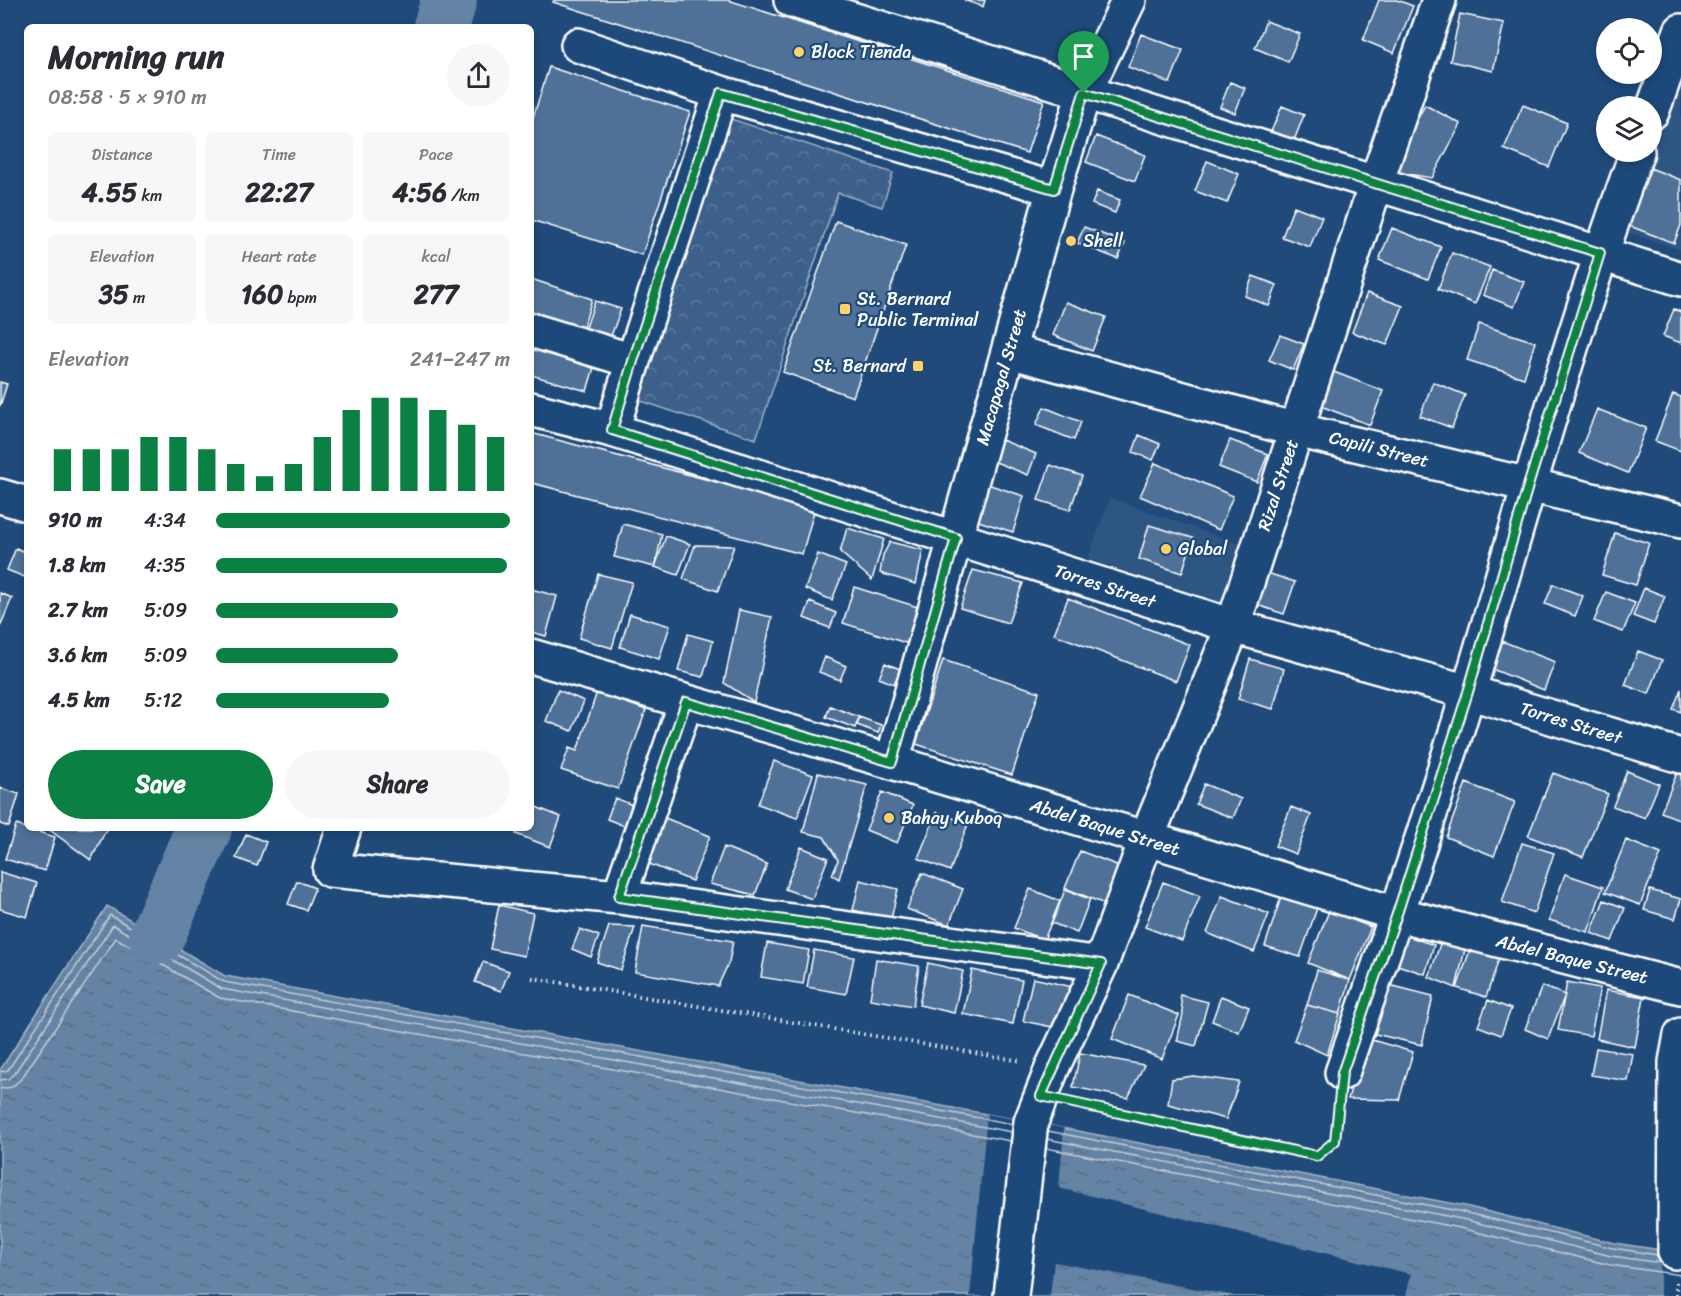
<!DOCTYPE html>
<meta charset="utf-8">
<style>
:root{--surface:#fff;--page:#f7f7f7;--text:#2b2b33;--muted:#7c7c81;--accent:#0b8043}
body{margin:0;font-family:Sriracha,sans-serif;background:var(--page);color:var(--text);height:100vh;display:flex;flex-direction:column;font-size:22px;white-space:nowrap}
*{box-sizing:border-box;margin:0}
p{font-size:20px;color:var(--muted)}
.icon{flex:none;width:33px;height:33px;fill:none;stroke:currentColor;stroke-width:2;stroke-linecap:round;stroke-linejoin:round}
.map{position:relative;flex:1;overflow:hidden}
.drawer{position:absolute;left:24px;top:24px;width:510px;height:807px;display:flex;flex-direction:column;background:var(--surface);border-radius:9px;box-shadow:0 3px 9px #0003}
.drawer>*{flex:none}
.tools{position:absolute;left:1596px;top:18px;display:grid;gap:12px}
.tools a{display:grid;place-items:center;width:66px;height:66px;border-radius:50%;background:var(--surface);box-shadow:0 3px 9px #0003;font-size:30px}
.pin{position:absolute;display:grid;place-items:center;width:51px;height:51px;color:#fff;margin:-62px -26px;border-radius:50% 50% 50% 0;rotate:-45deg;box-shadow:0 0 6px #0007}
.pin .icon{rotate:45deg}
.round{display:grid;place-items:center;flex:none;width:63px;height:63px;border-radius:32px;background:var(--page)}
.head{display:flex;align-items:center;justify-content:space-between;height:102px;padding:0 24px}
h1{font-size:33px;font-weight:700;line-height:45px}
.figures{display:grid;grid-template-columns:repeat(3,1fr);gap:9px;height:102px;padding:6px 24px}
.figures div{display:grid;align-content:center;border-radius:9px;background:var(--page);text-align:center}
.figures b{font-size:26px;font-weight:700}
.figures small{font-size:16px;font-weight:400}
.figures p{font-size:16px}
.chart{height:168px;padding:12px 24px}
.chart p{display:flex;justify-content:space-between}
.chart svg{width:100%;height:108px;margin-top:6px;stroke:var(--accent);stroke-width:6}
.action{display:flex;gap:12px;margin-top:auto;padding:12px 24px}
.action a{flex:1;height:69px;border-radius:36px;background:var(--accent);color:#fff;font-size:24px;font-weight:700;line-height:69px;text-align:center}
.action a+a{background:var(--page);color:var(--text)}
ul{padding:0 24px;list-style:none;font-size:20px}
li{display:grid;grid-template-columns:96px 72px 1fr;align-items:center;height:45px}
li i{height:15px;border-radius:8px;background:var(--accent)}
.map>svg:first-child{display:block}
.built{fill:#2e5683}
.park{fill:url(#park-crowns);stroke:#9eb0c5;stroke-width:1.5}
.water{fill:url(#water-ripples);stroke:#a3b5c8;stroke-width:1.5}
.pier{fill:#1f4a7a}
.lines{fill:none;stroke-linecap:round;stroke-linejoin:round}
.shore{stroke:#c1cddb;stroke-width:1.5}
.river{stroke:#6583a4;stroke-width:56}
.building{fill:#507197;stroke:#fff;stroke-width:1.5}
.minor-casing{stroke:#fff;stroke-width:38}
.path{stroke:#fff;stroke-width:4;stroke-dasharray:1.5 4.5;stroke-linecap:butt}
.minor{stroke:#1f4a7a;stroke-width:33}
.route-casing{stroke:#fff;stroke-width:12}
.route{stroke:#0b8043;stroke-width:8}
.poi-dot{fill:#ffd166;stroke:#1f4a7a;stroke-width:2}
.labels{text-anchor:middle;stroke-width:4.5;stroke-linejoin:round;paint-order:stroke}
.poi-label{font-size:18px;fill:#fff;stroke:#1f4a7a;text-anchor:start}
.street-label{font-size:18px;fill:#fff;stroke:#1f4a7a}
</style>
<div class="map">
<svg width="1681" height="1296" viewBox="0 0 1681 1296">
<defs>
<pattern id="park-crowns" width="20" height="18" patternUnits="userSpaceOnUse" patternTransform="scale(1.5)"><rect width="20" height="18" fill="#3c618b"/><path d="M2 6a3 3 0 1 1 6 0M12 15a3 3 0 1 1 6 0" fill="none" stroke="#59799c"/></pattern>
<pattern id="water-ripples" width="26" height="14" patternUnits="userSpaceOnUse" patternTransform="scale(1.5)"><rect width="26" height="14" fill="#6583a4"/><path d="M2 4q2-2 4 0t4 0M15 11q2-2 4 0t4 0" fill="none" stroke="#5b6d81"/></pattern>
</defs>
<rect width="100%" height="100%" fill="#1f4a7a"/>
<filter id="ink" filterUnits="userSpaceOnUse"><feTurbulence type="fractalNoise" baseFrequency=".0167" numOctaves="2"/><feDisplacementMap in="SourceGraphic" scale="12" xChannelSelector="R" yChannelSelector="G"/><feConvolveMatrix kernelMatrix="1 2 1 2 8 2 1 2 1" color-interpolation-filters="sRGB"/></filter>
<g filter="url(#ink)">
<path class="built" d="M1681 76V250L1621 230Z
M1110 498 1240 544 1219 605 1088 558Z"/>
<path class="park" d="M725 117 893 173 882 207 838 193 756 439 632 398Z"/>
<path class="water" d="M107 906 225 976 1031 1122 1465 1206 1614 1243 1681 1253V1296H0V1070Z"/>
<path class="pier" d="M987 1114 1064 1128 1059 1188 1411 1274 1406 1296H1234L1054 1262 1050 1296H970Z
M1660 1249 1681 1253V1296H1660Z"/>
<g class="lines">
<path class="shore" d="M0 1072 8 1070 110 915 224 982 1013 1124
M0 1080 8 1079 14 1074 113 925 222 989 1012 1132
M0 1089 12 1087 21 1079 116 938 220 998 1011 1141
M1048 1131 1463 1212 1613 1248 1658 1255
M1047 1139 1462 1219 1611 1256 1662 1263
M1046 1148 1460 1228 1610 1265 1681 1275"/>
<path class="river" d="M441 27 449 0
M157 936 204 828"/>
</g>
<path class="building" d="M554 0H728L1044 101 1027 153 553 2Z
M964 0H985L983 7Z
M1379 0H1397L1413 6 1394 53 1363 40Z
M1460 14 1504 23 1493 71 1450 61Z
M1266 21 1300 34 1288 62 1255 48Z
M1141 34 1183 50 1170 83 1128 67Z
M549 67 690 112 642 255 531 220V124Z
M1230 82 1245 88 1235 113 1220 107Z
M1425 105 1461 124 1432 178 1390 171Z
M1523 105 1567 123 1549 167 1504 149Z
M1282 106 1304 115 1293 143 1270 134Z
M1096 136 1145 155 1135 181 1086 162Z
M1207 161 1239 174 1227 203 1195 191Z
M1650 168 1681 180V225L1674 243 1627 225Z
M1097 191 1120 200 1115 213 1092 204Z
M1294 206 1322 217 1310 247 1282 237Z
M836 221 906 245 853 397 783 372Z
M1084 227 1125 243 1118 259 1077 243Z
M1392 228 1441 247 1428 279 1379 260Z
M1452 253 1490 267 1475 304 1438 289Z
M1492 270 1524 282 1514 307 1483 295Z
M1253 276 1277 285 1269 306 1245 296Z
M531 279 592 299 582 331 531 315Z
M1367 293 1403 306 1387 345 1352 332Z
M595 301 621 309 608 344 583 336Z
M1066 302 1106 317 1092 351 1053 335Z
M1674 309 1681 312V343L1663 336Z
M1479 324 1535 342 1524 378 1467 360Z
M1280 335 1304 344 1293 370 1269 360Z
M531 338 597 357 587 391 531 375Z
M1326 369 1383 391 1370 425 1313 403Z
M0 382 7 384 0 406Z
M1433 382 1465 395 1452 428 1420 416Z
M1673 394 1681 397V451L1655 441Z
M1044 407 1081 422 1074 440 1036 425Z
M1597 409 1646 428 1628 473 1579 453Z
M531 433 815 508 802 554 532 483 531 485Z
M1139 435 1160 444 1153 460 1133 452Z
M1002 440 1036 454 1028 475 993 461Z
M1230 440 1268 454 1257 482 1219 467Z
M1155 463 1233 496 1219 530 1140 496Z
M1050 465 1082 476 1070 510 1038 500Z
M984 483 1024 496 1013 532 972 519Z
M623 524 662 534 655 567 614 557Z
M1149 525 1193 538 1182 573 1139 559Z
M847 528 884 539 872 580 840 552Z
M1615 533 1649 543 1636 585 1602 575Z
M666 536 690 544 678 575 655 567Z
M890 542 923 550 916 584 880 573 883 555Z
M695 545 734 546 718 591 683 579Z
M16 548 27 553V578L7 570Z
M818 554 846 565 832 600 805 589Z
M973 570 1023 583 1008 623 960 608Z
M1267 573 1295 582 1284 614 1257 605Z
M598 574 632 582 612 648 579 638Z
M1553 584 1583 596 1575 616 1545 604Z
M854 587 921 608 909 644 843 623Z
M1644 588 1665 596 1654 624 1633 616Z
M531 589 557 596 546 636 531 632Z
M1606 592 1635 603 1623 632 1594 621Z
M0 593 12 598 0 627Z
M1068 598 1190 645 1176 681 1054 634Z
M810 602 836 613 830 628 804 618Z
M739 610 772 617 754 702 724 683Z
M630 614 670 626 659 659 620 647Z
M688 634 713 641 703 677 678 671Z
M1502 641 1555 662 1544 690 1492 669Z
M1638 651 1662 660 1649 694 1625 685Z
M825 657 846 666 840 680 819 672Z
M1250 659 1284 669 1273 709 1238 699Z
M943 660 1039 692 1012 775 916 744Z
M885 663 900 669 894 684 879 678Z
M1681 689V712L1673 709Z
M558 690 584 701 572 731 546 721Z
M597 692 646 710 618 789 561 770 569 748 577 751Z
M830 706 859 717 855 728 826 717Z
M859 717 881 725 878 733 857 725Z
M774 761 813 775 797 818 758 804Z
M1627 771 1659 784 1645 818 1613 806Z
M818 773 867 785 839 879 832 875 838 860 824 837 803 832Z
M1553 773 1608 794 1583 857 1528 836Z
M1677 773 1681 775V820L1661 812Z
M1466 783 1515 802 1494 856 1446 837Z
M1204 784 1241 799 1233 818 1196 804Z
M0 788 19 794 9 827 0 824Z
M882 792 913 805 897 843 866 830Z
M615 798 635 806 627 827 607 819Z
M531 805 561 817 550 847 516 834 519 828H531Z
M1291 807 1311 815 1296 854 1275 846Z
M937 812 968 824 950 871 918 858Z
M665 818 710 836 692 881 647 863Z
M16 825 55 837 45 871 5 859Z
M47 828H107L91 860Z
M246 834 266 842 257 866 236 858Z
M1626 840 1661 854 1640 905 1605 892Z
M1522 843 1554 853 1534 913 1502 902Z
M724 847 767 864 755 895 710 884Z
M801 847 828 858 812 899 785 889Z
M1080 851 1127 869 1112 907 1065 888Z
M0 872 37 883 27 917 0 909Z
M922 873 963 889 949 925 907 909Z
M1565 874 1603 887 1588 932 1549 920Z
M860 880 898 889 891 919 853 910Z
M297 881 315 888 306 910 288 904Z
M1163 882 1200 896 1182 941 1145 927Z
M1030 889 1060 901 1044 940 1014 928Z
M1065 890 1090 899 1077 933 1052 923Z
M1650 890 1681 899 1675 919 1644 910Z
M1222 896 1269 914 1254 952 1207 933Z
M1281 897 1317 908 1300 957 1265 946Z
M1604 900 1625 908 1612 941 1591 933Z
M499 905 533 913 524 956 490 949Z
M1329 911 1371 927 1350 980 1308 963Z
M609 926 635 927 621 970 597 962Z
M643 926 733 941 729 962 718 986 635 972Z
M580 929 599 936 591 957 572 949Z
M1401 934 1434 945 1425 974 1391 963Z
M767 943 809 950 803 984 761 977Z
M1440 944 1465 949 1456 988 1429 977Z
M814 950 854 957 846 994 807 987Z
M1470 950 1499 959 1486 997 1457 988Z
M876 959 919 966 913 1006 870 999Z
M483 962 509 971 501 991 475 982Z
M928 963 963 971 954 1013 919 1005Z
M972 970 1022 980 1013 1024 963 1014Z
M1317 970 1350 980 1340 1014 1307 1005Z
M1033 978 1077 988 1067 1030 1023 1021Z
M1567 982 1600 988 1591 1036 1558 1030Z
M1385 984 1433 996 1422 1045 1371 1033Z
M1542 986 1565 995 1548 1039 1525 1029Z
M1606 990 1644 997 1635 1047 1597 1039Z
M1129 995 1179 1015 1162 1059 1112 1039Z
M1180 995 1208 1002 1196 1046 1177 1041 1183 1014Z
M1221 996 1249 1007 1239 1032 1212 1021Z
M1488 1000 1511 1009 1501 1035 1478 1026Z
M1307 1005 1340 1014 1327 1055 1294 1040Z
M1365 1038 1413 1052 1399 1100 1348 1099Z
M1596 1048 1633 1054 1628 1081 1591 1075Z
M1080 1053 1144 1065 1128 1098 1073 1087Z
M1193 1076 1239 1082 1226 1119 1168 1104 1172 1079Z"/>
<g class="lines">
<g class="minor-casing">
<path id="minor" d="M791 0 1681 279
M578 45 721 93 1054 189
M1652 112 1681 31
M531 330 633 361
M1009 351 1296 430 1681 521
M531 409 612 430 1233 626 1468 692 1681 756
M612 430 633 361 721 93
M0 496 27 504
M531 656 892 762 1397 914 1681 987
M892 762 1054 189 1084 93 1129 0
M344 828 330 870 619 897 1101 964
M619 897 686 702
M1342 1073C1386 946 1430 819 1469 690 1523 509 1572 329 1637 152
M1675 1252 1676 1062 1681 1035
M1011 1296 1031 1122 1053 1066 1101 964 1146 840 1233 626 1376 183 1439 0"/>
</g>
<path class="path" d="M532 978 1022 1061
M1071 1103 1317 1156 1335 1141 1339 1103
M1676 1282V1296"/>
<use href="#minor" class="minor"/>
</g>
</g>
<g class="lines" filter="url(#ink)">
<g class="route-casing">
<path id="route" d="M721 93 1054 189 1084 93 1600 253 1528 486 1468 692 1397 914 1342 1073 1335 1141 1317 1156 1041 1096 1101 964 619 897 686 702 892 762 956 538 612 430 633 361Z"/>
</g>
<use href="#route" class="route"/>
</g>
<g class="poi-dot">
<circle cx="799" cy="52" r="6"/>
<circle cx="1071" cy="241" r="6"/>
<rect x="839" y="303" width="12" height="12" rx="3"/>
<rect x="912" y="360" width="12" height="12" rx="3"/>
<circle cx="1166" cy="549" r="6"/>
<circle cx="889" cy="818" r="6"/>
</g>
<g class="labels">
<g class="poi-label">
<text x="811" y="58">Block Tienda</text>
<text x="1083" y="247">Shell</text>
<text x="857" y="305">St. Bernard<tspan x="857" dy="21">Public Terminal</tspan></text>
<text x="906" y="372" text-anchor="end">St. Bernard</text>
<text x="1178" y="555">Global</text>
<text x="901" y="824">Bahay Kuboq</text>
</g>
<g class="street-label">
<text transform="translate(1001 377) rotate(-74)" y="6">Macapagal Street</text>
<text transform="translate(1379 449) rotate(14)" y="6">Capili Street</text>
<text transform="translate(1278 485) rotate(-72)" y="6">Rizal Street</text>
<text transform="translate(1105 586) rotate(18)" y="6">Torres Street</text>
<text transform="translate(1571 723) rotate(17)" y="6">Torres Street</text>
<text transform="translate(1105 827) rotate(17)" y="6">Abdel Baque Street</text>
<text transform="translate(1572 959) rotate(14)" y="6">Abdel Baque Street</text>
</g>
</g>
</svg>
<div class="tools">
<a><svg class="icon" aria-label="locate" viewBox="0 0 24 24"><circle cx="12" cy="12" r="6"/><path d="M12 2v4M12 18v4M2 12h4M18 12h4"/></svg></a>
<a><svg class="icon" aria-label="layers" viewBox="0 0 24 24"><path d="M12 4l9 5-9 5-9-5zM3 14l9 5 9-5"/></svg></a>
</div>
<div class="pin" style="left:1084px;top:93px;background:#1e9e55"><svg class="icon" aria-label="arrive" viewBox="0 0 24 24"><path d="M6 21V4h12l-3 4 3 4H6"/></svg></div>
<section class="drawer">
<div class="head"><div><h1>Morning run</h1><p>08:58 · 5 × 910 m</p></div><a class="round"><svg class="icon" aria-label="share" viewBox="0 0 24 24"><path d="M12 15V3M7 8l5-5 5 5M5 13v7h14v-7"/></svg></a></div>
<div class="figures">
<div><p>Distance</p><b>4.55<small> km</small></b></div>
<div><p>Time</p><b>22:27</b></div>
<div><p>Pace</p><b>4:56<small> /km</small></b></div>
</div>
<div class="figures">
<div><p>Elevation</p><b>35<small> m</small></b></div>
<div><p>Heart rate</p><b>160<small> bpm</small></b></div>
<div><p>kcal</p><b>277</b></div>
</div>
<div class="chart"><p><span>Elevation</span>241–247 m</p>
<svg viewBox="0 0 160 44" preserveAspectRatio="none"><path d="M5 44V27M15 44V27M25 44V27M35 44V22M45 44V22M55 44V27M65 44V33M75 44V38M85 44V33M95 44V22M105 44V11M115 44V6M125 44V6M135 44V11M145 44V17M155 44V22"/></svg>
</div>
<ul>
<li><b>910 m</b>4:34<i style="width:100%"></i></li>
<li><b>1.8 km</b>4:35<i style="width:99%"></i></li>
<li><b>2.7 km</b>5:09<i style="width:62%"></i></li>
<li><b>3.6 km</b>5:09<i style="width:62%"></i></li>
<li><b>4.5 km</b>5:12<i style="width:59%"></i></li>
</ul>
<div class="action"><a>Save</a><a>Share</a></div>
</section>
</div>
